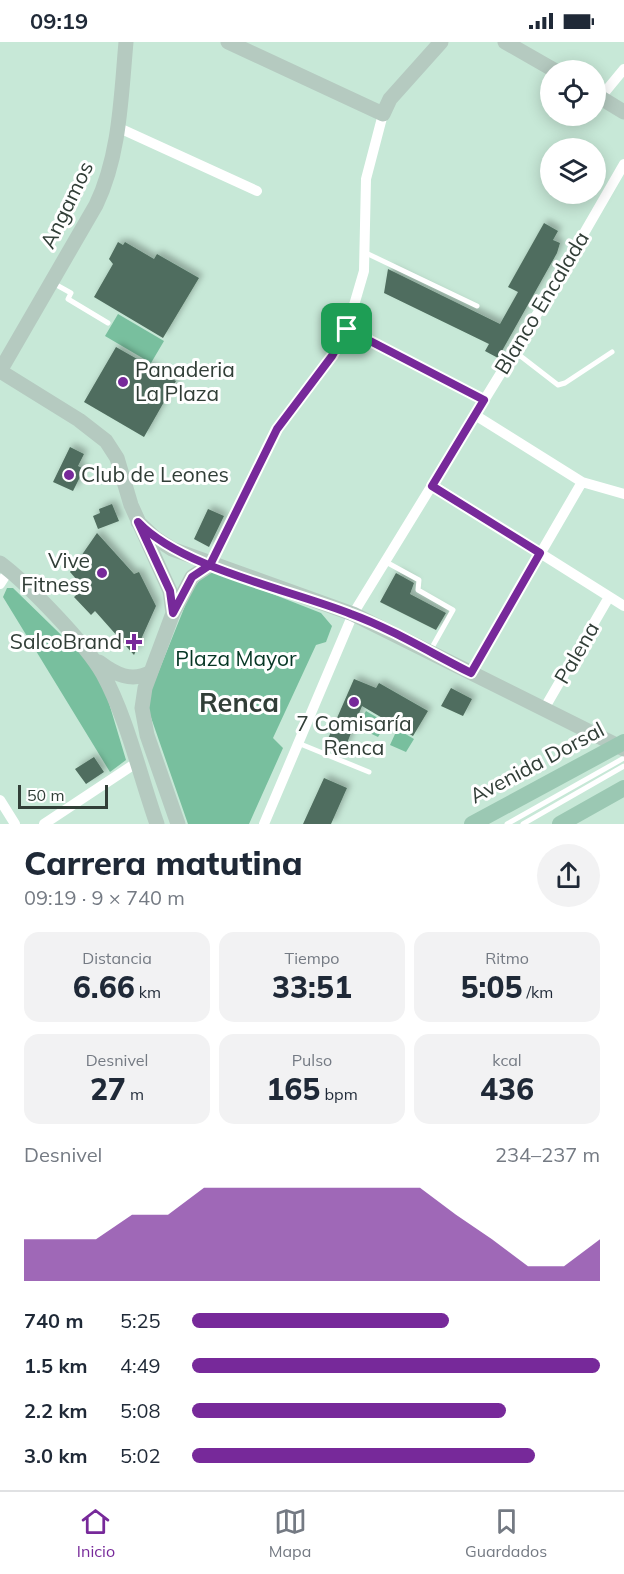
<!DOCTYPE html>
<html lang="es">
<meta charset="utf-8">
<style>
:root{--surface:#fff;--page:#f2f2f3;--text:#1f2937;--muted:#747a83;--line:#e0e1e3;--accent:#77299a}
body{margin:0;font-family:Mulish,sans-serif;background:var(--page);color:var(--text);height:100vh;display:flex;flex-direction:column;font-size:22px;white-space:nowrap}
*{box-sizing:border-box;margin:0}
p{font-size:20px;color:var(--muted)}
.icon{flex:none;width:33px;height:33px;fill:none;stroke:currentColor;stroke-width:2;stroke-linecap:round;stroke-linejoin:round}
.map{position:relative;height:782px;overflow:hidden}
.drawer{display:flex;flex-direction:column;background:var(--surface);flex:1}
.drawer>*{flex:none}
.buttons{position:absolute;left:540px;top:18px;display:grid;gap:12px}
.buttons a{display:grid;place-items:center;width:66px;height:66px;border-radius:50%;background:var(--surface);box-shadow:0 3px 15px #0003;font-size:30px}
.scale{position:absolute;left:18px;bottom:15px;width:90px;box-sizing:border-box;padding-left:6px;border:3px solid #313e37;border-top:0;font-size:16px;line-height:21px;white-space:nowrap;color:#313e37;-webkit-text-stroke:4px #fff;paint-order:stroke}
.pin{position:absolute;display:grid;place-items:center;width:51px;height:51px;color:#fff;margin:-26px;border-radius:12px;box-shadow:0 3px 9px #0006}
.round{display:grid;place-items:center;flex:none;width:63px;height:63px;border-radius:32px;background:var(--page)}
.headline{display:flex;align-items:center;justify-content:space-between;height:102px;padding:0 24px}
h1{font-size:33px;font-weight:800;line-height:45px}
.metrics{display:grid;grid-template-columns:repeat(3,1fr);gap:9px;height:102px;padding:6px 24px}
.metrics div{display:grid;align-content:center;border-radius:15px;background:var(--page);text-align:center}
.metrics b{font-size:30px;font-weight:800}
.metrics small{font-size:16px;font-weight:400}
.metrics p{font-size:16px}
.chart{height:168px;padding:12px 24px}
.chart p{display:flex;justify-content:space-between}
.chart svg{width:100%;height:108px;margin-top:6px;fill:var(--accent);opacity:.7}
ul{padding:0 24px;list-style:none;font-size:20px}
li{display:grid;grid-template-columns:96px 72px 1fr;align-items:center;height:45px}
li i{height:15px;border-radius:8px;background:var(--accent)}
.status{display:flex;justify-content:space-between;align-items:center;height:42px;padding:0 30px;background:var(--surface);direction:ltr}
.status svg{height:16px;fill:currentColor}
.tabs{display:flex;justify-content:space-around;align-items:center;height:84px;border-top:2px solid var(--line);background:var(--surface);font-size:16px;color:var(--muted)}
.tabs a{display:grid;justify-items:center;gap:3px}
.tabs .on{color:var(--accent)}
.map>svg:first-child{display:block}
.green{fill:#78bf9e}
.building{fill:#4f6d5e;filter:url(#shadow)}
.lines{fill:none;stroke-linecap:round;stroke-linejoin:round}
.lane{stroke:#fff;stroke-width:5}
.street{stroke:#fff;stroke-width:10}
.secondary{stroke:#b5cac0;stroke-width:15}
.primary{stroke:#9bc8b3;stroke-width:16}
.route-casing{stroke:#fff;stroke-width:12}
.route{stroke:#77299a;stroke-width:8}
.poi-dot{fill:#77299a;stroke:#fff;stroke-width:2}
.labels{text-anchor:middle;stroke-width:6;stroke-linejoin:round;paint-order:stroke}
.street-label{font-size:21px;fill:#313e37;stroke:#fff}
.poi-label{font-size:21px;fill:#313e37;stroke:#fff;text-anchor:start}
.park-label{font-size:21px;fill:#053624;stroke:#fff}
.district-label{font-size:27px;font-weight:bold;fill:#313e37;stroke:#fff}
</style>
<div class="status"><b>09:19</b><svg viewBox="0 0 49 12"><path d="M0 12V9h3v3zM5 12V6h3v6zM10 12V3h3v9zM15 12V0h3v12zM26 1h20v11H26zM47 4h2v5h-2z"/></svg></div>
<div class="map">
<svg width="624" height="782" viewBox="0 0 624 782">
<defs>
<filter id="shadow"><feDropShadow dx="4" dy="-4" stdDeviation="3" flood-color="#0004"/></filter>
</defs>
<rect width="100%" height="100%" fill="#c7e8d7"/>
<path class="green" d="M118 272 164 299 151 321 105 294Z
M214 529 321 571 332 584 326 600 316 603 273 696 283 706 249 782H188L146 661 191 549 204 533Z
M7 546H13L91 622 103 641 126 718 110 730 3 555Z
M366 669 414 697 406 710 390 703 395 692 384 685 378 695 357 685Z"/>
<path class="building" d="M544 181 558 189 553 198 560 201 557 211 498 316 485 309 489 302 384 251 388 227 500 282 518 250 508 245Z
M118 200 123 203 125 200 154 217 157 212 199 236 163 296 94 255 113 222 109 217Z
M116 305 176 339 144 395 84 360Z
M70 405 84 412 78 424 84 427 73 449 53 440Z
M112 462 119 479 98 487 93 474 100 471 99 467Z
M208 467 224 474 209 505 194 497Z
M97 491 134 532 139 530 156 564 134 613 95 569 91 573 74 555 84 546 70 530Z
M396 531 414 541 410 552 446 571 436 588 380 560Z
M354 637 376 646 379 641 428 669 413 694 362 664 345 706 327 699Z
M451 646 472 657 463 674 441 664Z
M94 715 104 730 86 742 75 727Z
M324 736 347 746 331 782H303Z"/>
<g class="lines">
<path class="lane" d="M366 211 477 264
M53 241 71 251 68 257 108 281
M514 309 558 343 565 341 612 310
M386 520 419 538 418 548 453 568 430 609
M298 701 369 730
M507 782 624 716
M523 782 624 724"/>
<path class="street" d="M600 56 624 27
M117 85 257 149
M347 287 484 358
M475 373 582 440 624 452
M432 443 624 564
M210 523 277 387 332 314 347 287 364 229 366 137 383 72
M0 542 9 528
M471 631 582 440
M544 667 609 555
M0 758 15 782
M44 782 136 721
M264 782 353 572 542 264 624 122"/>
<path class="secondary" d="M228 0 383 72 390 57 441 0
M505 0 554 28
M596 53 624 70
M0 329 79 378 106 399 117 416 131 463 170 549 173 571 145 646 142 666 147 693 178 782
M0 329 96 163C120 113 121 55 126 0
M138 480 155 496 172 507 353 572 624 707
M0 521C28 542 86 602 103 632 127 676 140 734 157 782
M173 571 192 535 210 523
M99 620C115 632 131 641 151 630"/>
<path class="primary" d="M472 782 624 700
M560 782 624 746"/>
</g>
<g class="lines">
<g class="route-casing">
<path id="route" d="M347 287 332 314 277 387 210 523 192 535 173 571 170 549 138 480C181 526 291 548 351 572 392 587 431 611 471 631L540 511 432 444 484 358 347 287"/>
</g>
<use href="#route" class="route"/>
</g>
<g class="poi-dot">
<circle cx="123" cy="340" r="6"/>
<circle cx="69" cy="433" r="6"/>
<circle cx="102" cy="531" r="6"/>
<path d="M131 591h6v6h6v6h-6v6h-6v-6h-6v-6h6z"/>
<circle cx="354" cy="660" r="6"/>
</g>
<g class="labels">
<g class="street-label">
<text transform="translate(67 163) rotate(-64)" y="7">Angamos</text>
<text transform="translate(542 261) rotate(-59)" y="7">Blanco Encalada</text>
<text transform="translate(577 611) rotate(-60)" y="7">Palena</text>
<text transform="translate(537 721) rotate(-28)" y="7">Avenida Dorsal</text>
</g>
<g class="poi-label">
<text x="135" y="335">Panaderia<tspan x="135" dy="24">La Plaza</tspan></text>
<text x="81" y="440">Club de Leones</text>
<text x="90" y="526" text-anchor="end">Vive<tspan x="90" dy="24">Fitness</tspan></text>
<text x="122" y="607" text-anchor="end">SalcoBrand</text>
<text x="354" y="689" text-anchor="middle">7 Comisaría<tspan x="354" dy="24">Renca</tspan></text>
</g>
<g class="park-label">
<text x="236" y="624">Plaza Mayor</text>
</g>
<g class="district-label">
<text x="239" y="670">Renca</text>
</g>
</g>
</svg>
<div class="buttons">
<a><svg class="icon" aria-label="locate" viewBox="0 0 24 24"><circle cx="12" cy="12" r="6"/><path d="M12 2v4M12 18v4M2 12h4M18 12h4"/></svg></a>
<a><svg class="icon" aria-label="layers" viewBox="0 0 24 24"><path d="M12 4l9 5-9 5-9-5zM3 14l9 5 9-5"/></svg></a>
</div>
<div class="scale">50 m</div>
<div class="pin" style="left:347px;top:287px;background:#1e9e55"><svg class="icon" aria-label="arrive" viewBox="0 0 24 24"><path d="M6 21V4h12l-3 4 3 4H6"/></svg></div>
</div>
<section class="drawer">
<div class="headline"><div><h1>Carrera matutina</h1><p>09:19 · 9 × 740 m</p></div><a class="round"><svg class="icon" aria-label="share" viewBox="0 0 24 24"><path d="M12 15V3M7 8l5-5 5 5M5 13v7h14v-7"/></svg></a></div>
<div class="metrics">
<div><p>Distancia</p><b>6.66<small> km</small></b></div>
<div><p>Tiempo</p><b>33:51</b></div>
<div><p>Ritmo</p><b>5:05<small> /km</small></b></div>
</div>
<div class="metrics">
<div><p>Desnivel</p><b>27<small> m</small></b></div>
<div><p>Pulso</p><b>165<small> bpm</small></b></div>
<div><p>kcal</p><b>436</b></div>
</div>
<div class="chart"><p><span>Desnivel</span>234–237 m</p>
<svg viewBox="0 0 160 44" preserveAspectRatio="none"><path d="M0 44V27L10 27L20 27L30 17L40 17L50 6L60 6L70 6L80 6L90 6L100 6L110 6L120 17L130 27L140 38L150 38L160 27V44z"/></svg>
</div>
<ul>
<li><b>740 m</b>5:25<i style="width:63%"></i></li>
<li><b>1.5 km</b>4:49<i style="width:100%"></i></li>
<li><b>2.2 km</b>5:08<i style="width:77%"></i></li>
<li><b>3.0 km</b>5:02<i style="width:84%"></i></li>
</ul>
</section>
<nav class="tabs">
<a class="on"><svg class="icon" aria-label="home" viewBox="0 0 24 24"><path d="M3 11l9-7 9 7M6 9v11h12V9"/></svg>Inicio</a>
<a><svg class="icon" aria-label="map" viewBox="0 0 24 24"><path d="M3 6l6-2 6 2 6-2v14l-6 2-6-2-6 2zM9 4v14M15 6v14"/></svg>Mapa</a>
<a><svg class="icon" aria-label="saved" viewBox="0 0 24 24"><path d="M7 4h10v16l-5-4-5 4z"/></svg>Guardados</a>
</nav>
